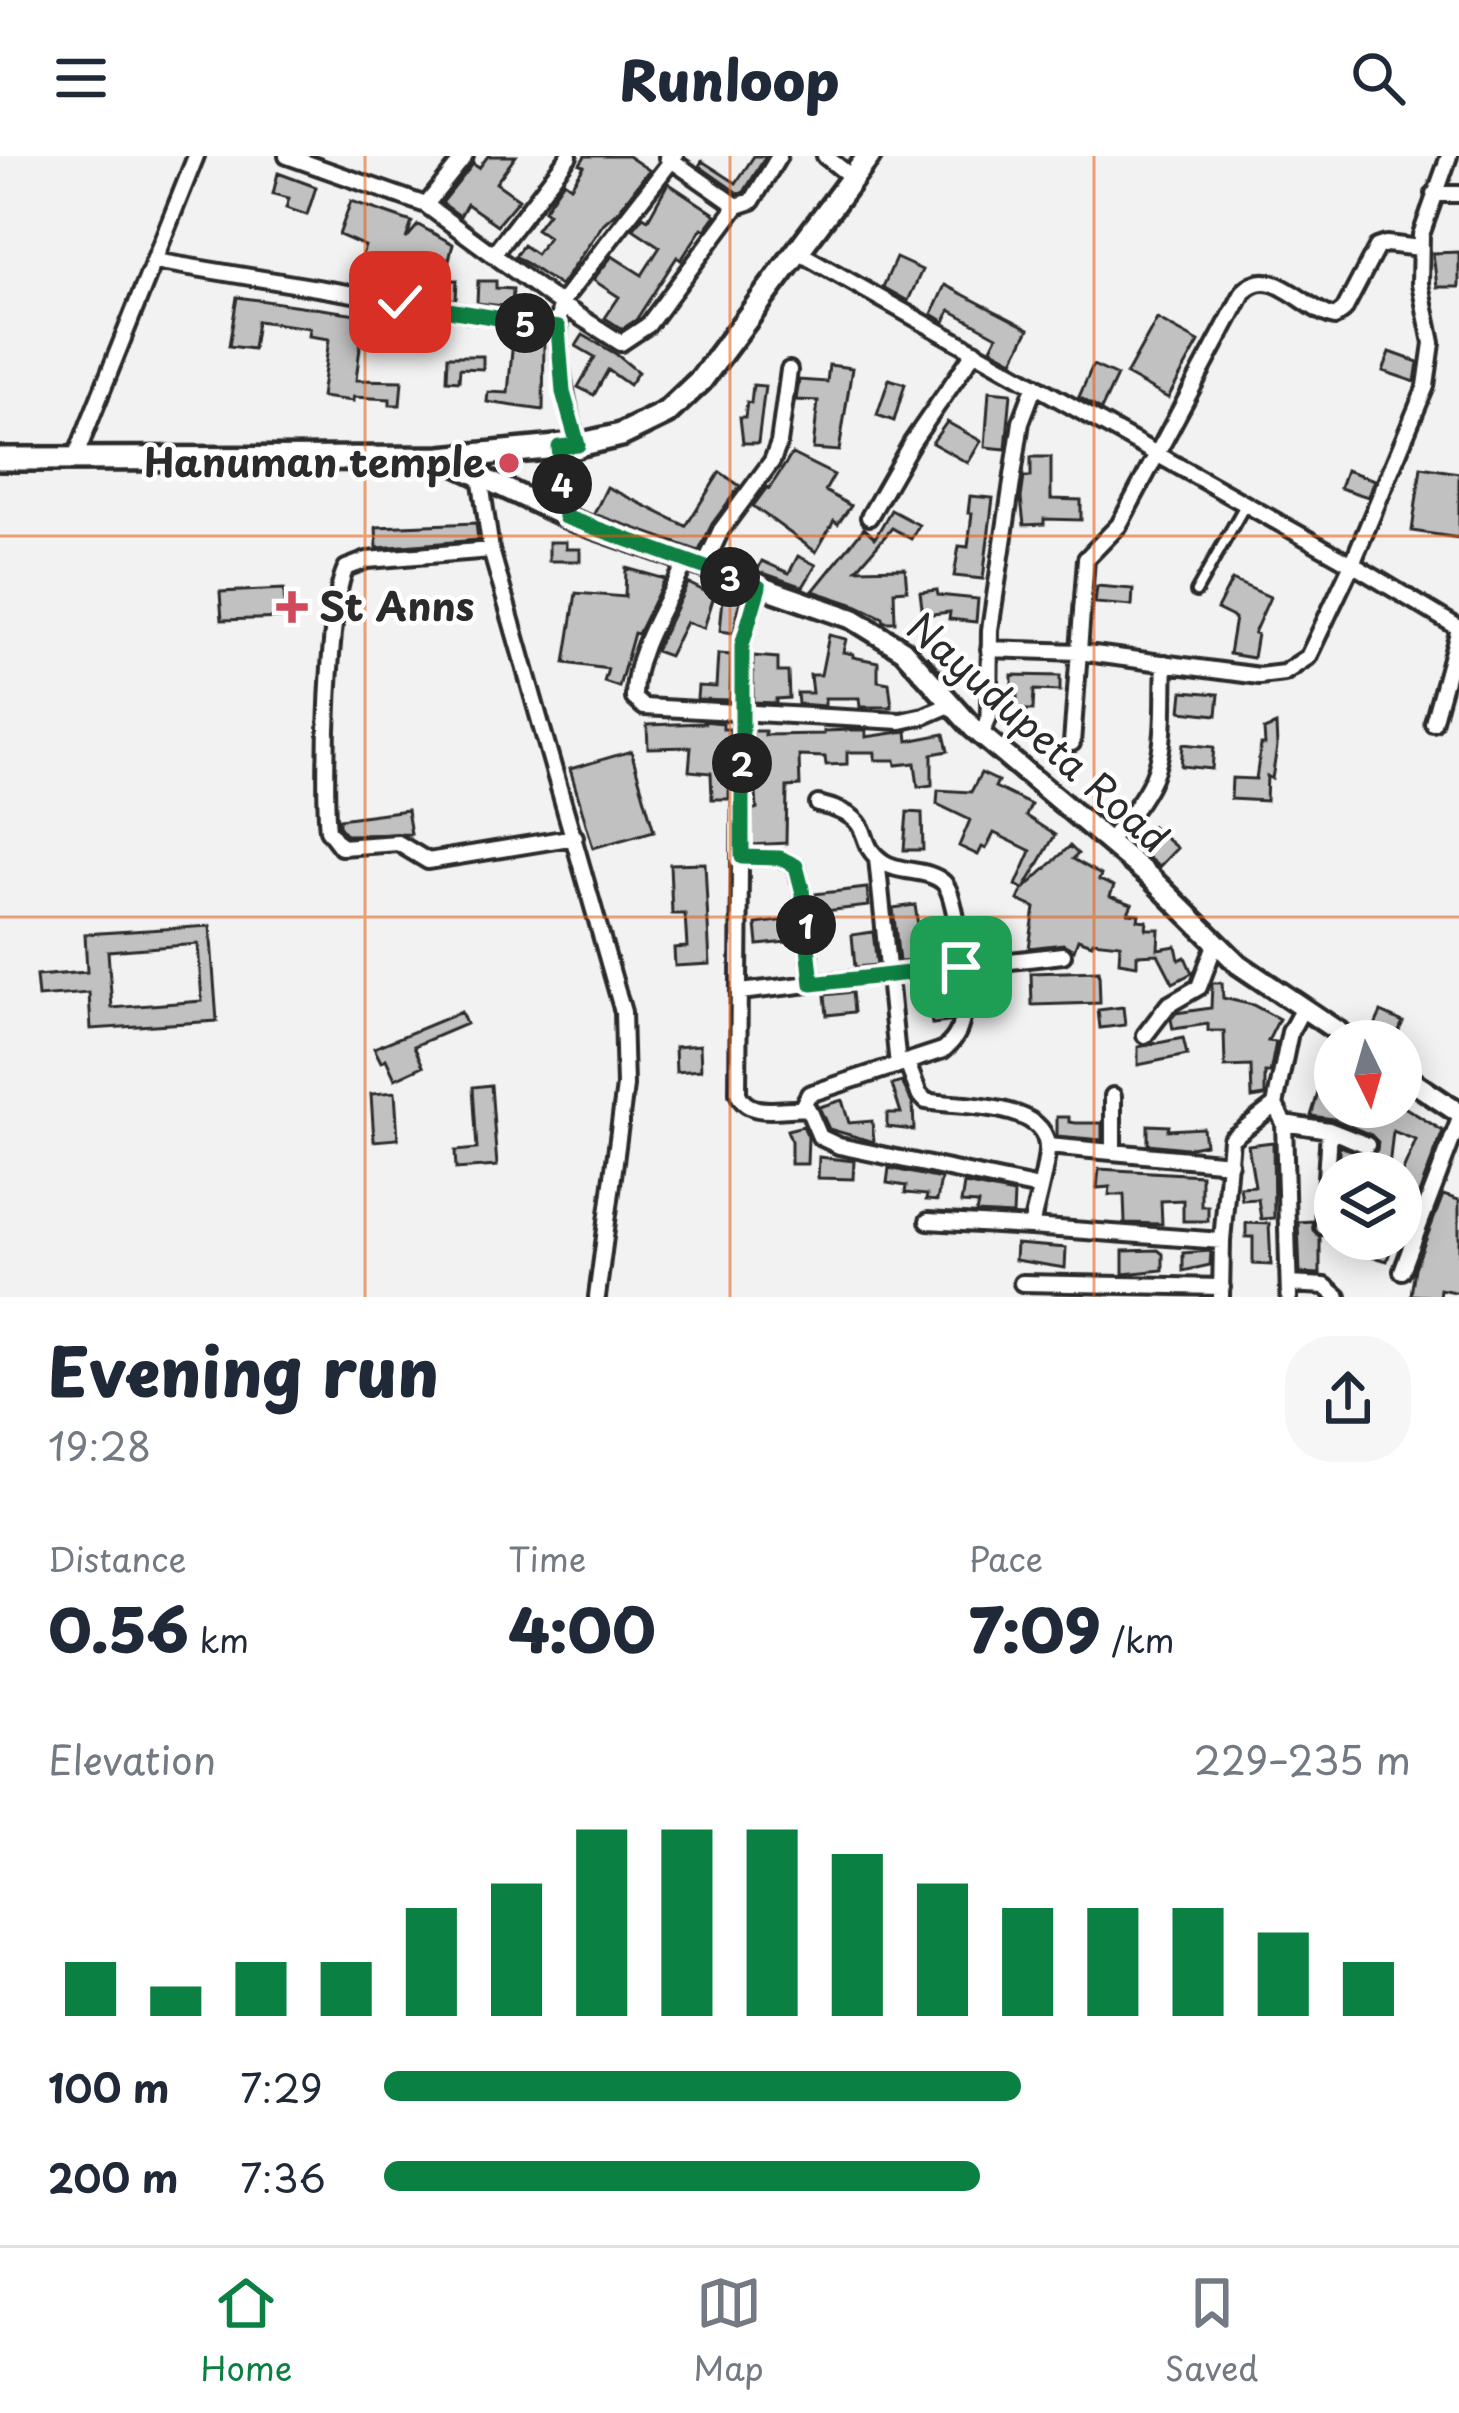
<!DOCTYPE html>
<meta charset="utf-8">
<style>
:root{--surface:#fff;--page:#f6f6f7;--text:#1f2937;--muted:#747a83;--line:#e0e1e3;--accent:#0b8043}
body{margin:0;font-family:"Playpen Sans",sans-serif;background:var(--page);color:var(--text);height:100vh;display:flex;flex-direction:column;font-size:45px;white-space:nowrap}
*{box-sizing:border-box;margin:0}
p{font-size:39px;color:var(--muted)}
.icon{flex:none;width:66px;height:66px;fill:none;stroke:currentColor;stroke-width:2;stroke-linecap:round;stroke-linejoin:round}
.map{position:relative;height:1141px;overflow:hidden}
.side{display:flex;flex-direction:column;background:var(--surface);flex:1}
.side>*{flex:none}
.needle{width:78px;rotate:175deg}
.buttons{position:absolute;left:1314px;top:864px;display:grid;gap:24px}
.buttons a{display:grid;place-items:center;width:108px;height:108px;border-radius:50%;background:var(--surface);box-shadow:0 6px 30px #0003;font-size:60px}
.pin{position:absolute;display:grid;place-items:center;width:102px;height:102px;color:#fff;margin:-51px;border-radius:24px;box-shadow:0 6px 18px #0006}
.km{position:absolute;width:60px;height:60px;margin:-30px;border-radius:50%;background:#222;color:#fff;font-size:33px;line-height:60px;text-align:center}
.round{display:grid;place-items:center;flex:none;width:126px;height:126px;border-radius:48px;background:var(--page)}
.overview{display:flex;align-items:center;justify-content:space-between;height:204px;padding:0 48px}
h1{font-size:66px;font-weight:800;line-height:90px}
.figures{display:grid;grid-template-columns:repeat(3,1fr);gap:18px;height:204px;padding:12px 48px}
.figures div{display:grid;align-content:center}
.figures b{font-size:60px;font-weight:800}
.figures small{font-size:33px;font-weight:400}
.figures p{font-size:33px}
.chart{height:336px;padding:24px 48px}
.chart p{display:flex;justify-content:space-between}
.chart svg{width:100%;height:216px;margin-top:12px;stroke:var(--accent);stroke-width:6}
ul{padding:0 48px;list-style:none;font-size:39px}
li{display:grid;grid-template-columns:192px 144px 1fr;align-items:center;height:90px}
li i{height:30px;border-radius:15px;background:var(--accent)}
header{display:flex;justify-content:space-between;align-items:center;height:156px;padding:0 48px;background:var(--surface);font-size:54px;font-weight:800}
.tab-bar{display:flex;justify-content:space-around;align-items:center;height:168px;border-top:3px solid var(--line);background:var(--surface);font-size:33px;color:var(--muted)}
.tab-bar a{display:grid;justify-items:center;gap:6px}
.tab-bar .selected{color:var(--accent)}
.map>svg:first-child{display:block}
.building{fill:#c1c1c1;stroke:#2b2b2b;stroke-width:3;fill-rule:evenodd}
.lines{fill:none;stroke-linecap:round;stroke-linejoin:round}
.service-casing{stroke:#2b2b2b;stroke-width:16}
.minor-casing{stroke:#2b2b2b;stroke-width:22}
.tertiary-casing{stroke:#2b2b2b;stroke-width:27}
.primary-casing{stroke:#2b2b2b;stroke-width:30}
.service{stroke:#fff;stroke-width:8}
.minor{stroke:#fff;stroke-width:14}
.tertiary{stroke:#fff;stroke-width:18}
.primary{stroke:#fff;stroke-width:21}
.route-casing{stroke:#fff;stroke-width:24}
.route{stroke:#0b8043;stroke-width:15}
.grid{fill:none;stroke:#e8590c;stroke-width:3;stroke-opacity:0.55}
.poi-dot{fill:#d1495b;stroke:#fff;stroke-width:4.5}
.labels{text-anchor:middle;stroke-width:9;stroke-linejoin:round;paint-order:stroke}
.poi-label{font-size:39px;font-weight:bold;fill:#2b2b2b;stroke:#fff;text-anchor:end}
.street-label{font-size:39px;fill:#2b2b2b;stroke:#fff}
</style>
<header><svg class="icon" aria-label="menu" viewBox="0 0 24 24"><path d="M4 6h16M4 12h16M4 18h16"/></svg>Runloop<svg class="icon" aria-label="search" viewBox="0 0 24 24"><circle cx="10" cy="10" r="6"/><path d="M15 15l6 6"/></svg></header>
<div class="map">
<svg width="1459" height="1141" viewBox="0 0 1459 1141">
<rect width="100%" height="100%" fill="#f2f2f2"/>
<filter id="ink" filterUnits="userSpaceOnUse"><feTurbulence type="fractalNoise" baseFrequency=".00833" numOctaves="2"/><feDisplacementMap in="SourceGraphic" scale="24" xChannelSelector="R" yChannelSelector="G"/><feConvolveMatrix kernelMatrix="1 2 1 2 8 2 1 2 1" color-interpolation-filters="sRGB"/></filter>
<g filter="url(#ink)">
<path class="building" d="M488 0H516L496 27 519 43 497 69 467 48 460 60 442 47 473 8 479 12Z
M585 0H628L649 14 619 54 604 67 560 130 515 100 523 89 536 98 548 81 536 73 548 57 544 54 564 25 571 30 584 10 580 8Z
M754 0H766L744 36 739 38 699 10 702 5 736 27Z
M278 17 316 31 307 59 286 52 289 42 273 38Z
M668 27 716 59 705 74 702 72 681 104 677 101 636 164 622 173 605 162 619 141 593 124 612 100 642 119 660 91 633 73 643 60 648 63Z
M351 45 412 66 406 83 418 69 453 88 449 104 432 99 420 124H457L456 144 354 124 365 90 339 79Z
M1459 96V131H1437L1433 97Z
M896 102 922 114 908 145 883 131Z
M478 125H496V132L513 133 512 151 477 147Z
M945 129 1029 173 1013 204 991 192 997 180 950 154 945 166 932 158Z
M237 141 364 159 356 224 402 225 400 249H390V243L353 241V245L321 241 329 183 309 180 310 172 257 165 253 193 229 190Z
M1157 163 1199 186 1168 242 1126 219Z
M583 179 616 198 638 216 629 229 608 214 594 239 578 231 595 201 576 190Z
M513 184 544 186 543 254 487 246 488 236 508 237Z
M1390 196 1418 206 1415 226 1383 215Z
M448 200H483V213L460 212 459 225 447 224Z
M829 209 852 212 839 295 813 293 818 245 796 244 799 224 827 226Z
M1093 209 1117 220 1101 254 1079 241Z
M889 223 905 228 894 265 877 259Z
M753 229 765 230 758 287H743L740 261H745L747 246 751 247Z
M989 235 1011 237 1006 293 985 291Z
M947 266 981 285 968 307 932 287Z
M792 298 834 319 825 335 851 350 838 368 834 365 816 396 753 350 767 331 769 333Z
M1031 301H1051V343L1081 344V364L1044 363V368L1024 369 1021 342 1024 321H1031Z
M1421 311 1459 317V382L1412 375Z
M1346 314 1375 324 1368 341 1340 332Z
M720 316 740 330 712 368 699 395 594 358 607 331 686 370Z
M970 340 993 342 983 423 954 420 959 390 968 391 972 357H968Z
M891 354 919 369 911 383 892 372 857 413 905 412 907 434 894 435 895 466H884L883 462 858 450 813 435 864 372 875 382Z
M476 367 478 384 377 392 376 371Z
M549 386H566V393H580V405H549Z
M798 400 816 409 803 431 757 415 762 405 789 417Z
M626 412 665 423 638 478 634 477 619 531 604 526 608 513 565 507 576 437 625 441Z
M1232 424 1270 441 1254 477 1257 478 1253 502 1229 498 1235 462 1217 453Z
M688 427 714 440 704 472 686 466 669 500 655 495Z
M1097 430 1133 433 1132 450 1095 447Z
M284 433 285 462 222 464 220 436Z
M937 434 938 439 978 443 976 466 949 463 950 456 923 459 920 436Z
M723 442 740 445 734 477 720 475Z
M829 479 846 483 843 496 853 498V501L878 506V525L889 527 892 551H860L859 542H825V550L798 548 797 537H812L810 519H821Z
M944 493 952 509 961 504 967 517 950 526 927 500Z
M718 498 731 499 730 544 697 543 698 530 716 531Z
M753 500 778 502V516H788L789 542 776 543V547L753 546Z
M1012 519 1060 520V535L1034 534 1033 554H1017V530H1012Z
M1183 535 1219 538 1217 559 1181 555Z
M702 565 723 567V573H730L729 643H712L711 617 689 615 691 591 648 592 647 569 706 567Z
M1276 569 1277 591 1272 623 1267 620 1266 645 1231 643 1232 622 1256 623 1261 589H1265L1264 574Z
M851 574H866V581L907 575 908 585 944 578 948 595 932 598V629L918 631 915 607 896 609 895 604H875V596H847V608L826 609 825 601 799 600 800 630 787 631 786 687 751 689 752 653H757L752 575H765V579L824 578V575Z
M1183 588 1214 591 1212 613 1181 610Z
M631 595 654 675 593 692 570 613Z
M981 617 998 625 995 631 1031 649 1026 660 1055 679 1024 733 1070 690 1078 698 1073 703 1101 719 1099 724 1114 730 1110 740 1132 748 1128 757 1139 758 1138 764 1147 765 1146 773H1159L1158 793 1176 790 1179 804 1185 801 1192 817 1173 827 1158 798 1137 799V809L1119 806 1120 788 1093 785 1092 788 1078 783 1074 794 1063 788 1029 792 1035 752 1018 744 1023 733 1016 729 1031 695 994 677 986 693 982 691 978 699 959 690 970 664 937 648 938 634 971 636Z
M407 654 411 678 346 679 339 670V663Z
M907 656 922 657 923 694H904Z
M1152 670 1177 692 1159 711 1134 690Z
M705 707 710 808 675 810 674 792 687 791 685 758H672L670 708Z
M867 732 869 750 816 756 814 738Z
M915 749 923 804 899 806 893 752Z
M794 763 796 785 758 789 756 768Z
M210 770 217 865 91 873 89 837 38 841 36 820 87 816 85 778ZM198 788 202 845 112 852 108 795Z
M873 776 877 809 855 811 852 779Z
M1099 815 1100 847 1032 849 1031 817Z
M951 823 949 866 932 868 930 857 938 856 934 825Z
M1212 827H1222L1223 842 1253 849 1279 863 1268 885 1276 886 1270 917H1265V940L1252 942 1251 910 1225 911 1224 875H1208V868L1173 873 1171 863 1176 857 1211 852Z
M852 836 854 856 827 859 825 839Z
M1123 851 1125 869 1100 872 1098 854Z
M461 856 466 868 414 890 423 910 395 923 386 903 381 906 374 892Z
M1381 856 1403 866 1394 885H1368Z
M1183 882 1187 899 1138 909V891Z
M700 889 701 914 676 916 675 891Z
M1325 914 1335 917 1337 955 1371 961 1372 951H1404L1443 975 1404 1077 1401 1076V1019L1416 984 1393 975 1389 1011 1339 1000V990L1370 1000 1377 994 1378 986 1371 979 1333 963 1311 960Z
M902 926 913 948 914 974 887 971V957H901L892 929Z
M491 929 497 1010 456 1013 455 995 477 993 473 931Z
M395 936 398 983 374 985 371 938Z
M842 944 849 967 872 965 874 986 829 973 819 951Z
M1057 961H1069V966L1076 967H1102V984L1057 980Z
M1148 969 1169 970 1168 974 1203 972 1205 988 1186 992 1148 988Z
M803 970 808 981 807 1008H791V985L787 974Z
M1273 986 1274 1062 1261 1063 1258 1043 1242 1044 1240 1031 1255 1030 1248 989Z
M819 1001 854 1005 853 1023 818 1022Z
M889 1012 941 1023 937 1045 926 1044 927 1039 905 1037 906 1030 887 1027Z
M1099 1013 1201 1019V1050H1208V1065H1183V1044L1161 1045 1162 1068 1125 1067 1124 1039H1109L1110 1031 1097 1032Z
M964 1028 1014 1038 1013 1059 976 1057 978 1048 961 1047Z
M1443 1039 1459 1044V1137L1440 1133 1439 1141 1411 1139 1415 1112Z
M1312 1065 1313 1074 1320 1081V1118L1300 1117 1298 1066Z
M1246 1067 1269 1068 1271 1109 1253 1108V1081H1246Z
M1377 1083H1394L1387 1105 1355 1096 1359 1084 1375 1088Z
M1016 1088 1066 1092 1065 1112 1015 1104Z
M1158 1094 1163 1098V1114L1123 1118V1095Z
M1211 1095 1210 1109 1183 1115V1097Z"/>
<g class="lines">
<g class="service-casing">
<path id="service" d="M1196 436 1245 349"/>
</g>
<g class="minor-casing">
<path id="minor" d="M287 0 426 49 560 148 621 187 648 169 737 50 752 45 779 0
M825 0 853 22
M667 1 737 50
M1434 38H1459
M426 49 465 0
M798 96 1352 408 1459 472
M493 99 569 0
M154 105 558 172
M578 289C565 243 555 197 560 148L675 0
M75 302 196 0
M480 320 491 394 623 856 625 930 597 1141
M869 361 912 286 975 195
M491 394 367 404 346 412C328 445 323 631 328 674L341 691 398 687 428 705 575 681
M686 406C667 447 633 496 634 542L644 551 901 565 924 560 952 548
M703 412 721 374 772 305 779 287 789 214
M759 431 742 489 738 937C748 964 785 950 808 953L820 981 839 990 1039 1032
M989 493 1079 496 1259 520 1284 517 1308 501 1352 408 1426 230 1432 187 1420 128 1421 79 1449 0
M1433 567 1459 473
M981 579 989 561 990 474 1021 266 1035 229
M1072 587 1086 403 1119 369 1244 135C1272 106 1305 155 1335 161L1344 154 1377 91 1386 88 1420 92
M1108 686C1125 664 1147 641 1156 614 1167 581 1163 541 1165 507
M743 701 780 702 796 710 802 733 812 828
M877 702 898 910
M740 836 1063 799
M1145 879 1168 849 1199 831 1216 786
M907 907 919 938 926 945C958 952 1050 944 1047 995 1045 1020 1036 1047 1031 1071L1222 1085
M1275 949 1284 967 1289 1141
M802 951 809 938 943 894C954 885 959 877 962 863 966 840 959 742 944 727 929 712 900 718 883 706 851 684 882 663 818 648
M1284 967 1329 974 1367 989
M1048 990 1230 1007
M1113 996V940
M928 1065 1031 1071
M1323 1070 1329 974
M1402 1115 1459 965
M1022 1127 1222 1131
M1289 1128 1325 1130 1338 1141
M1221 1141 1222 1085 1231 983 1275 949 1290 876 1303 852"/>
</g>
<g class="tertiary-casing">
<path id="tertiary" d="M559 291 565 361
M441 302 574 365 853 463 903 494 973 572 1150 721 1238 808 1352 885
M1401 918 1459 957"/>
</g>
<g class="primary-casing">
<path id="primary" d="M0 303 441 302 578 289 621 279 666 257 701 224 869 0"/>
</g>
<use href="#service" class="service"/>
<use href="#minor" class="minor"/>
<use href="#tertiary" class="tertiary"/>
<use href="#primary" class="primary"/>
</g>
</g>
<g class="lines" filter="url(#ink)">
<g class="route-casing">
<path id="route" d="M400 146 558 172 563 236 578 289 559 291 565 361 759 431 742 489V701L780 702 796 710 802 733 812 828 961 811"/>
</g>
<use href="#route" class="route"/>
</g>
<path class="grid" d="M365 0V1141M730 0V1141M1094 0V1141M0 380H1459M0 761H1459"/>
<g class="poi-dot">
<circle cx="509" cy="307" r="12"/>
<path d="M286 433h12v12h12v12h-12v12h-12v-12h-12v-12h12z"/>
</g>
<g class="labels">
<g class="poi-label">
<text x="485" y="321">Hanuman temple</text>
<text x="319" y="465" text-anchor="start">St Anns</text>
</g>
<g class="street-label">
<text transform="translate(1038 577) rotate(42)" y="14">Nayudupeta Road</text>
</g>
</g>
</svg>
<div class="buttons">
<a><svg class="needle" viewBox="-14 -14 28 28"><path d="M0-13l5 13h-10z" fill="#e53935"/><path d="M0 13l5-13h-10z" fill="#747a83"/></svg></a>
<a><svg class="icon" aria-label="layers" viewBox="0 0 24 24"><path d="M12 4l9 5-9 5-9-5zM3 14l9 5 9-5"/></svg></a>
</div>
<div class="pin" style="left:961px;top:811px;background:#1e9e55"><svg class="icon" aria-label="arrive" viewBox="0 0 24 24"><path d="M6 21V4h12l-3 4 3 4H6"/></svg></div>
<div class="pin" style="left:400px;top:146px;background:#d93025"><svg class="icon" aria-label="check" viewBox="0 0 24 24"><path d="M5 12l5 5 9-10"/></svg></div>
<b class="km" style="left:806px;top:769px">1</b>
<b class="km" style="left:742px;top:607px">2</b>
<b class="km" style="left:730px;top:421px">3</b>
<b class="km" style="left:562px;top:328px">4</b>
<b class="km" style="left:525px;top:167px">5</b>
</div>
<section class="side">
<div class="overview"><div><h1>Evening run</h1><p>19:28</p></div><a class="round"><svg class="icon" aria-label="share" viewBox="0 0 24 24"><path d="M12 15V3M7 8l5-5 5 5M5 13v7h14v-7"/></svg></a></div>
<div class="figures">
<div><p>Distance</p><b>0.56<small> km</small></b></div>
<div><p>Time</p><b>4:00</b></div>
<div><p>Pace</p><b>7:09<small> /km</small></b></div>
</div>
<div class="chart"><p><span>Elevation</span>229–235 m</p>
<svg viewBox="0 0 160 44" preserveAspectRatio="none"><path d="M5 44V33M15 44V38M25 44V33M35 44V33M45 44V22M55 44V17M65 44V6M75 44V6M85 44V6M95 44V11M105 44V17M115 44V22M125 44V22M135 44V22M145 44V27M155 44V33"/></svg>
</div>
<ul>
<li><b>100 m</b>7:29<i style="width:62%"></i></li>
<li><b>200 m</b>7:36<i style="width:58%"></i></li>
</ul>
</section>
<nav class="tab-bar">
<a class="selected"><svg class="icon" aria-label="home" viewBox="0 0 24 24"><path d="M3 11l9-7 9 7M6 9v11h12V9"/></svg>Home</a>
<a><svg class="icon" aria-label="map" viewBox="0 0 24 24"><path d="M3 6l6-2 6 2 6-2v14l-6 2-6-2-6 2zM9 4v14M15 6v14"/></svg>Map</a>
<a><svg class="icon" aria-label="saved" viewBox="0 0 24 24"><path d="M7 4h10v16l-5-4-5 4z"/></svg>Saved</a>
</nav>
